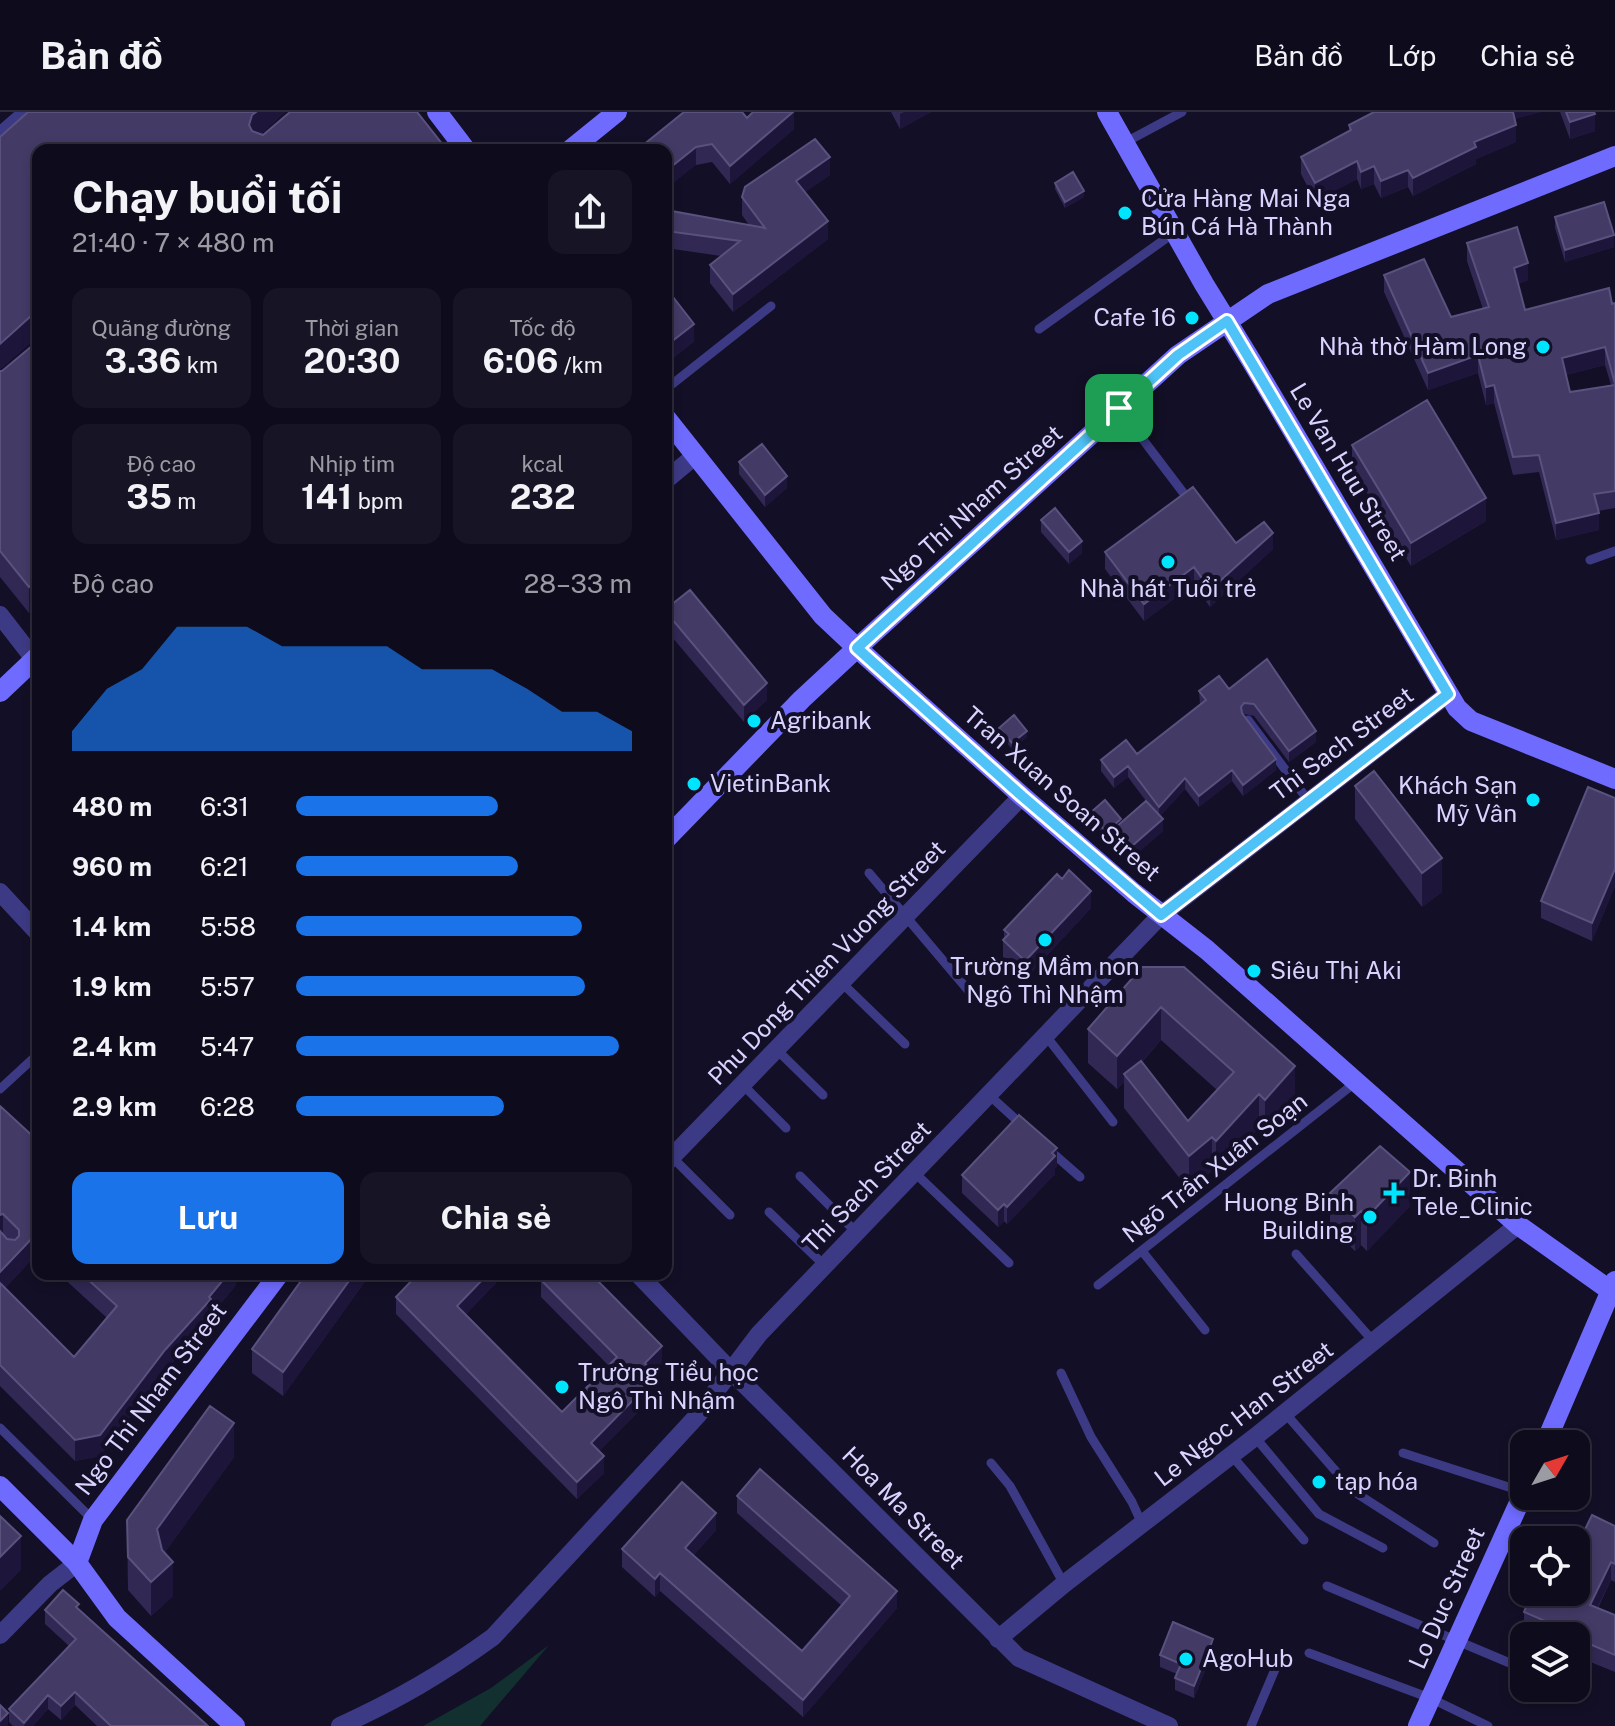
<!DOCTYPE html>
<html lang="vi">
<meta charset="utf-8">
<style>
:root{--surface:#0e0b1c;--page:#171425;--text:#f1f3f6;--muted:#9b9ba3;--line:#2e2b3b;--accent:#1a73e8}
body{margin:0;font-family:"Public Sans",sans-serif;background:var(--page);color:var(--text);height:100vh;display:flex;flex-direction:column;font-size:30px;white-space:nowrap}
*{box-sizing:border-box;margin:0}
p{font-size:26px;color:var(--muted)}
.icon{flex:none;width:44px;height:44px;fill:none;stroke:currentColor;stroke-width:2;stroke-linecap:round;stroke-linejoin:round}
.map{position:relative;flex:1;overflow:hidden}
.details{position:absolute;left:32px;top:32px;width:640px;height:1136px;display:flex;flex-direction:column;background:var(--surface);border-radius:16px;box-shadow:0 4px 12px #0003,0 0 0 2px var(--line)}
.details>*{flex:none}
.needle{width:52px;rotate:51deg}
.tools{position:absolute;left:1510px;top:1318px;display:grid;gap:16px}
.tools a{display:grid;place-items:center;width:80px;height:80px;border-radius:16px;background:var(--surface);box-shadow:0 4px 12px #0003,0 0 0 2px var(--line);font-size:40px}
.pin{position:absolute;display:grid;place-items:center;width:68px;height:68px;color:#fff;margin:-34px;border-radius:16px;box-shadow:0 4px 12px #0006}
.round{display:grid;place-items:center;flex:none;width:84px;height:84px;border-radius:16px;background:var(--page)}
.headline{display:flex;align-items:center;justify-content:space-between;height:136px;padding:0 40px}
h1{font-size:44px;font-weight:700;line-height:60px}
.stats{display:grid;grid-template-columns:repeat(3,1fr);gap:12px;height:136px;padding:8px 40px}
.stats div{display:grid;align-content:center;border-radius:16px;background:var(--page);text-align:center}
.stats b{font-size:34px;font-weight:700}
.stats small{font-size:22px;font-weight:400}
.stats p{font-size:22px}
.chart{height:224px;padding:16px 40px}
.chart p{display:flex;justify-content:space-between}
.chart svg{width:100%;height:144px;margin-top:8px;fill:var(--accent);opacity:.7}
.primary-button{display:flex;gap:16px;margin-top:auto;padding:16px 40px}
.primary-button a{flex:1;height:92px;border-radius:16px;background:var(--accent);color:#fff;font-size:32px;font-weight:700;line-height:92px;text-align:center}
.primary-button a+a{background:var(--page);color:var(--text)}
ul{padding:0 40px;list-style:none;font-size:26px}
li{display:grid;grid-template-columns:128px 96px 1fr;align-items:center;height:60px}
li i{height:20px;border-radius:10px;background:var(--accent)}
header{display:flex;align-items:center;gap:48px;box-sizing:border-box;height:112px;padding:0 40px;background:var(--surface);border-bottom:2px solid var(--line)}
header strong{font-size:38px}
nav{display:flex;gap:44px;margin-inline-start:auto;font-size:28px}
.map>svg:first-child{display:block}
.green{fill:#12302f}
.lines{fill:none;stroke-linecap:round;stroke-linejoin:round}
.lane{stroke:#3d3a85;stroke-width:9}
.street{stroke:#3d3a85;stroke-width:18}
.secondary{stroke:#6f6bff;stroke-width:20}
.wall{fill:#312854;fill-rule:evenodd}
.shaded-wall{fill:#1d163a}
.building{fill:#433a66;stroke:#5a527e;stroke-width:2}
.route-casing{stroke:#fff;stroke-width:16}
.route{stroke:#4fc3f7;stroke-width:10}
.poi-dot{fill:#00e5ff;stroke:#130f26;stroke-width:3}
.labels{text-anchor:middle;stroke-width:8;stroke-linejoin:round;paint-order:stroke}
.poi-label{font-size:24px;fill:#d9d4ff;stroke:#130f26;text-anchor:start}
.street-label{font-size:24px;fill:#d9d4ff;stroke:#130f26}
</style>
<header>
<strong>Bản đồ</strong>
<nav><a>Bản đồ</a><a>Lớp</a><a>Chia sẻ</a></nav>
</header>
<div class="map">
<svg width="1615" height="1614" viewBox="0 0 1615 1614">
<rect width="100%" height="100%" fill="#130f26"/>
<path class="green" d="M549 1533 480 1614H423L491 1576Z"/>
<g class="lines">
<path class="lane" d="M1124 31 1182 0
M1039 217 1175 120
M666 277 771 194
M1119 296 1188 387
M1590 448 1615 439
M1248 608 1308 688
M869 761 973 884
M842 871 905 932
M1046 924 1113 1010
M777 938 823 983
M743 973 786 1016
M0 977 38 942
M989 983 1022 1013
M1048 1037 1080 1065
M672 1045 730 1103
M915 1061 1009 1151
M800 1064 857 1121
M769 1100 825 1154
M1142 1139 1205 1218
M1296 1142 1374 1230
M1098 1173 1356 970
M1061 1261 1091 1325 1132 1390 1142 1412
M1285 1301 1353 1379 1434 1431
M0 1316 93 1408
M1255 1325 1319 1402 1383 1436
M1403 1341 1524 1380
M1232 1344 1304 1428
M991 1351 1010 1374 1064 1472
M1327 1474 1524 1557
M1309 1541 1430 1586 1488 1614
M1573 1576 1585 1581
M1251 1614 1276 1555"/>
<path class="street" d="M0 24 28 0
M666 368 696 343
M0 503 38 552
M0 780 38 821
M666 1051 1022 684
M638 1162 730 1258 1019 1546 1169 1614
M0 1523 50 1472 77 1451
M998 1527 1064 1472 1255 1325 1518 1113
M340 1614C397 1588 442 1562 493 1525L697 1304 759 1222 1161 803 1448 582"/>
<path class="secondary" d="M437 0 466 38
M1107 0 1204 172 1252 250 1457 596 1471 609 1615 667
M570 38 617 0
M666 306 823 504 857 536 1022 684 1134 781 1207 838 1518 1113 1611 1179
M0 580 38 544
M666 727 802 587 857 536 1178 243 1268 182 1615 44
M1545 1332 1615 1169
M0 1374 77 1451 117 1506 235 1614
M77 1451 93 1408 279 1162
M1418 1614 1524 1380"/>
</g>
<path class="wall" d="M28 0H285L261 22 263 23 38 38V229L31 231Z
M794 0V17L730 72 712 50 696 53 666 38 747 6Z
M891 0H931L900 17Z
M1560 0H1594L1595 19 1570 27Z
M1514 7 1516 30 1476 47V52L1413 84 1408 75 1381 86 1374 72 1361 77 1357 67 1315 89 1301 62V45L1349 19V13Z
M830 63 805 80 828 127 733 200 710 171V153L721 144 666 136V98L749 113 742 103V85Z
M1055 71 1084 85 1065 96 1055 77Z
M1555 105 1614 135 1565 150 1555 116Z
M1467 131 1528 168 1518 172 1525 198 1615 191V396L1598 399 1599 418 1556 428 1539 360 1513 363 1494 291 1486 293 1478 261 1428 278 1384 180V163L1451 205 1483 197 1467 149ZM1605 253 1611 273 1570 280 1566 263Z
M38 229V493L29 501 0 465V259H2Z
M1352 333 1486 409 1411 454 1352 356Z
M739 350 787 376 765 395 739 362Z
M1041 408 1082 441 1069 452 1041 420Z
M1236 431 1273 437 1210 495 1194 472 1144 509 1105 457V440Z
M666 497 767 588 744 610 666 518Z
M1229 577 1316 630 1289 650 1254 604 1244 602 1243 603 1276 658 1243 684 1232 669 1199 695 1185 677 1160 704 1163 719 1132 746 1116 727V717L1106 726 1090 707V701L1121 711 1146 689 1128 665 1114 676 1101 659V648L1137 642 1200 592 1199 579Z
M999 616 1027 625 1012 637 999 622Z
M1355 674 1442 780 1422 795 1355 707Z
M1615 686V774L1592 829 1541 806V789Z
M1091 796 1025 867 1003 846V828L1004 827V818Z
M1142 855 1295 988 1265 1021 1259 1016 1216 1063 1212 1059 1189 1078 1124 996V970L1117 977 1088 951V917ZM1161 928 1217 978 1188 1009 1142 950Z
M0 994 38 1029V1143L37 1142 5 1176 74 1245 107 1206 59 1162H236V1173L211 1203V1208L165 1259 100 1344 75 1349 0 1274Z
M1057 1054 1055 1056V1062L1007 1112 1004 1109 998 1115 962 1081V1063Z
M1330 1081 1410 1094 1367 1139 1361 1133 1355 1139 1330 1115Z
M366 1162V1168L283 1284 252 1261V1237Z
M496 1162V1171L466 1202 562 1300 609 1254 541 1185V1168L662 1252 648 1265V1272L646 1275V1292L599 1339 604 1361 577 1387 396 1202V1185Z
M234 1345 165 1440 173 1484 151 1504 128 1478 127 1408Z
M737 1384 897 1496 803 1605 660 1479 655 1485 622 1455V1437L716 1418 693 1444 802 1539 842 1494 737 1401Z
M1615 1414V1470L1611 1468 1598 1496 1615 1503V1560L1578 1545V1541L1576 1540V1524H1540L1524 1517V1500L1552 1486Z
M79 1497 208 1614H97L75 1593 61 1608 48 1597 33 1614H13L9 1610V1597L69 1534 45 1512V1498Z
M1213 1539 1194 1586 1175 1578V1566L1177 1562 1160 1555V1543Z"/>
<path class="shaded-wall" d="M256 0H285L252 30 249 13 252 3Z
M793 0H794V17L730 72V54Z
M904 0H931L900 17V2Z
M1511 0H1542L1511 8Z
M1595 2V19L1570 27V10Z
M1516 13V30L1476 47V52L1413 84V66L1474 30Z
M696 35V53L666 77V59Z
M830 45V63L796 87V69Z
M1357 49V67L1315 89V71Z
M1374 54V72L1361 77V60Z
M1408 58V75L1381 86V69Z
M1084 79V85L1065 96V90Z
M828 109V127L733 200V182Z
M1614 123V135L1565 150V138Z
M1528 151V168L1514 173V156Z
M36 202V228L31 231 0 258V232L31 204Z
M694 212V230L666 252V234Z
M1605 235V253L1562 264V246Z
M1478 243V261L1428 278V261Z
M1494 273V291L1486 293V275Z
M787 364V376L765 395V383Z
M1486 386V409L1411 454V431Z
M1599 401V418L1556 428V411Z
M1273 421V437L1210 495V478Z
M1082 429V441L1069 452V440Z
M1194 455V472L1144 509V492Z
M38 467V493L29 501V475Z
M767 571V588L744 610V593Z
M1027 619V625L1012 637V631Z
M1316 619V630L1289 650V639Z
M1276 647V658L1243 684V673Z
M1128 654V665L1114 676V665Z
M1232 658V669L1199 695V684Z
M1185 666V677L1159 706V695Z
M1121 707V713L1106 726V720Z
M1163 707V719L1132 746V734Z
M1442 746V780L1422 795V761Z
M1615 757V774L1592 829V811Z
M1091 779V796L1025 867V849Z
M672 872V913L666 920V879Z
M1161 895V928L1127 966 1124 962V970L1117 977V944Z
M1295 954V988L1265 1021V988Z
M1259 982V1016L1216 1063V1029Z
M1212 1025V1059L1189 1078V1044Z
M1057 1036V1054L1055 1056V1062L1007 1112V1095Z
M1410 1060V1094L1367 1139V1105Z
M1004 1092V1109L998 1115V1098Z
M1361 1099V1133L1355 1139V1105Z
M3 1102V1123L0 1124V1103Z
M37 1121V1142L0 1181V1160Z
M228 1162H236V1173L211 1203V1208L165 1259 100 1344 75 1349V1328L165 1238Z
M354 1162H366V1168L283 1284V1260Z
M488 1162H496V1171L457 1211V1194Z
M662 1234V1252L648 1265V1272L638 1283V1266L645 1251Z
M646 1275V1292L591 1348V1331Z
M234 1311V1345L157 1451V1417Z
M604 1344V1361L577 1387V1370Z
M716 1401V1418L685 1453V1436Z
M21 1424V1458L0 1479V1445Z
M173 1450V1484L151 1504V1470Z
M1611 1450V1468L1590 1510V1493Z
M660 1461V1479L655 1485V1467Z
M897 1479V1496L803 1605V1588Z
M1213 1527V1539L1194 1586V1574Z
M75 1580V1593L61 1608V1594Z
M48 1583V1597L33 1614H24V1611Z
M8 1601V1614H0V1609Z"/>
<path class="building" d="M28 0H256L252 3 249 13 252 19 263 23 290 0H417L447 38H38V202L31 204 0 232V25Z
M684 0H742L747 6 753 0H793L730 54 712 32 696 35 666 59V38H637Z
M1374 0H1513L1516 13 1474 30 1476 35 1413 66 1408 58 1381 69 1374 54 1361 60 1357 49 1315 71 1301 45 1351 18 1349 13Z
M1566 0H1594L1595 2 1570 10Z
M815 27 830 45 796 69 828 109 733 182 710 153 740 129 666 119V98L765 116 742 85 745 75Z
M1073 60 1084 79 1065 90 1055 71Z
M1604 90 1614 123 1565 138 1555 105Z
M1517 115 1528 151 1514 156 1525 198 1609 176 1612 192 1615 191V272L1605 235 1562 246 1570 280 1615 273V379L1594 382 1599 401 1556 411 1539 343 1513 345 1494 273 1486 275 1478 243 1428 261 1384 163 1424 147 1451 205 1489 195 1467 131Z
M666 176 694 212 666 234Z
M38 229V467L29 475 0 439V259H2Z
M1427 288 1486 386 1411 431 1352 333Z
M762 332 787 364 765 383 739 350Z
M1193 375 1236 431 1264 410 1273 421 1210 478 1194 455 1144 492 1105 440Z
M1055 396 1082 429 1069 440 1041 408Z
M690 478 767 571 744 593 666 500V497Z
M1267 547 1316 619 1289 639 1254 592 1244 591 1241 595 1242 601 1276 647 1243 673 1232 658 1199 684 1185 666 1159 695 1128 654 1114 665 1101 648 1126 628 1137 642 1206 588 1199 579 1219 564 1229 577Z
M1014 603 1027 619 1012 631 999 616Z
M1374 659 1442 746 1422 761 1355 674Z
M1588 675 1615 686V757L1592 811 1541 789Z
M1105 688 1121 707 1106 720 1090 701Z
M1146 689 1163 707 1132 734 1116 715Z
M1069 758 1091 779 1025 849 1003 828 1009 822 1004 818 1057 762 1062 767Z
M1142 855H1184L1295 954 1265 988 1259 982 1216 1029 1212 1025 1189 1044 1124 962 1141 949 1188 1009 1234 960 1161 895 1117 944 1088 917Z
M666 866 672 872 666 879Z
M0 994 38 1029V1122L37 1121 0 1160V1119L7 1127 15 1128 19 1124V1118L3 1102 0 1103Z
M1019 1003 1057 1036 1052 1041 1055 1044 1007 1095 1004 1092 998 1098 962 1063Z
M1380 1034 1410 1060 1367 1105 1361 1099 1355 1105 1330 1081Z
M82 1162H228L209 1185 211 1187 165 1238 100 1323 75 1328 0 1253V1171L74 1245 117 1194Z
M306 1162H354L283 1260 252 1237Z
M418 1162H488L457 1194 562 1300 617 1245 541 1168 547 1162H591L662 1234 645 1251 648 1255 638 1266 646 1275 591 1331 604 1344 577 1370 396 1185Z
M210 1294 234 1311 157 1417 162 1438 173 1450 151 1470 128 1445 127 1408Z
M760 1357 897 1479 803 1588 660 1461 655 1467 622 1437 682 1370 716 1401 685 1436 802 1539 850 1484 737 1384Z
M1592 1403 1615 1414V1452L1611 1450 1590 1493 1615 1503V1543L1578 1527 1580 1524 1524 1500 1532 1480H1539L1552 1486 1554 1480H1576V1436Z
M0 1404 21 1424 0 1445Z
M63 1478 79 1492 76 1495 208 1614H111L75 1580 61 1594 48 1583 24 1611 9 1597 76 1527 45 1498Z
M1173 1510 1213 1527 1194 1574 1175 1566 1181 1552 1160 1543Z
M0 1593 8 1601 0 1609Z"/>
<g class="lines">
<g class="route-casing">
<path id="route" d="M1227 209 1448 582 1161 803 1022 684 857 536 1178 243Z"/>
</g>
<use href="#route" class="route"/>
</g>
<g class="poi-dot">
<circle cx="1125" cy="101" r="8"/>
<circle cx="1192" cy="206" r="8"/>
<circle cx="1543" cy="235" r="8"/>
<circle cx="1168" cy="450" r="8"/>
<circle cx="754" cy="609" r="8"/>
<circle cx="694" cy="672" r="8"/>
<circle cx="1533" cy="688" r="8"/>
<circle cx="1045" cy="828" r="8"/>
<circle cx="1254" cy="859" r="8"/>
<path d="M1390 1069h8v8h8v8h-8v8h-8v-8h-8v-8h8z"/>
<circle cx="1370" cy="1105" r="8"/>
<circle cx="562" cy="1275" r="8"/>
<circle cx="1319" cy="1370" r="8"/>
<circle cx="1186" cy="1547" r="8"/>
</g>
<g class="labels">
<g class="poi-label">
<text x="1141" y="95">Cửa Hàng Mai Nga<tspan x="1141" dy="28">Bún Cá Hà Thành</tspan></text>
<text x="1176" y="214" text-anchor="end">Cafe 16</text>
<text x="1527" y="243" text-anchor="end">Nhà thờ Hàm Long</text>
<text x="1168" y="485" text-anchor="middle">Nhà hát Tuổi trẻ</text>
<text x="770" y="617">Agribank</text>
<text x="710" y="680">VietinBank</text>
<text x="1517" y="682" text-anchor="end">Khách Sạn<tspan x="1517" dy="28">Mỹ Vân</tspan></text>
<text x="1045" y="863" text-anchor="middle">Trường Mầm non<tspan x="1045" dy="28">Ngô Thì Nhậm</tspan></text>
<text x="1270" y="867">Siêu Thị Aki</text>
<text x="1412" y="1075">Dr. Binh<tspan x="1412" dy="28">Tele_Clinic</tspan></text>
<text x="1354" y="1099" text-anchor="end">Huong Binh<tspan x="1354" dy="28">Building</tspan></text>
<text x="578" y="1269">Trường Tiểu học<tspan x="578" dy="28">Ngô Thì Nhậm</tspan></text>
<text x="1335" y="1378">tạp hóa</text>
<text x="1202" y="1555">AgoHub</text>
</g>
<g class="street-label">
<text transform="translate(1348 360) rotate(59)" y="8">Le Van Huu Street</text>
<text transform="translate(972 396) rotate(-42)" y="8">Ngo Thi Nham Street</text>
<text transform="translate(1342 632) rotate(-37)" y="8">Thi Sach Street</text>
<text transform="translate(1062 682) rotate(41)" y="8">Tran Xuan Soan Street</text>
<text transform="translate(827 851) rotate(-46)" y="8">Phu Dong Thien Vuong Street</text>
<text transform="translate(1215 1056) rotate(-38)" y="8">Ngõ Trần Xuân Soạn</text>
<text transform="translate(867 1075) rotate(-46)" y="8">Thi Sach Street</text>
<text transform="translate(151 1287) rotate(-53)" y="8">Ngo Thi Nham Street</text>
<text transform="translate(1244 1302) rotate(-38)" y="8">Le Ngoc Han Street</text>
<text transform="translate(903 1396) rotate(45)" y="8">Hoa Ma Street</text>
<text transform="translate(1447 1486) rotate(-66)" y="8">Lo Duc Street</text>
</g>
</g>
</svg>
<div class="tools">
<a><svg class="needle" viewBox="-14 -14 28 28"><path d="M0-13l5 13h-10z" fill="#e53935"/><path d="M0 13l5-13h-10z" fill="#9b9ba3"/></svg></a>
<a><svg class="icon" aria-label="locate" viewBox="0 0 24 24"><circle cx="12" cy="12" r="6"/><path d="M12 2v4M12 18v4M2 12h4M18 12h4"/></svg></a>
<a><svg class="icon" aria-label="layers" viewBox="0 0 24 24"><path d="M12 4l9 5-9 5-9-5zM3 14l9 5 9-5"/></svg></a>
</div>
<div class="pin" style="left:1119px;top:296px;background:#1e9e55"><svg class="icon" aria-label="arrive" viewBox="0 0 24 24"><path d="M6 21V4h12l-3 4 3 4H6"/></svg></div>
<section class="details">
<div class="headline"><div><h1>Chạy buổi tối</h1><p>21:40 · 7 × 480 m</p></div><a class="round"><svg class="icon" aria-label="share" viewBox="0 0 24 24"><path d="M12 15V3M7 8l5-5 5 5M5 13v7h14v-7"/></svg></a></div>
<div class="stats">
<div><p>Quãng đường</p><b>3.36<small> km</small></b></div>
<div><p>Thời gian</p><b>20:30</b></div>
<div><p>Tốc độ</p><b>6:06<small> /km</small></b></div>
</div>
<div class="stats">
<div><p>Độ cao</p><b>35<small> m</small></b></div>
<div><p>Nhịp tim</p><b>141<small> bpm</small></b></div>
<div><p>kcal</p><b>232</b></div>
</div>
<div class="chart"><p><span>Độ cao</span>28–33 m</p>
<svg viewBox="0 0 160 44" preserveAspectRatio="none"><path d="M0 44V38L10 25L20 19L30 6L40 6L50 6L60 12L70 12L80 12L90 12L100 19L110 19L120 19L130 25L140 32L150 32L160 38V44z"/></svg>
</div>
<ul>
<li><b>480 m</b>6:31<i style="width:60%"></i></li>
<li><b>960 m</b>6:21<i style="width:66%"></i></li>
<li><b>1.4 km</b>5:58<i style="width:85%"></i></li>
<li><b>1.9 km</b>5:57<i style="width:86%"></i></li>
<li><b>2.4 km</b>5:47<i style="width:96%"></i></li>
<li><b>2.9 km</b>6:28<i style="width:62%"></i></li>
</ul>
<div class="primary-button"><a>Lưu</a><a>Chia sẻ</a></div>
</section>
</div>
